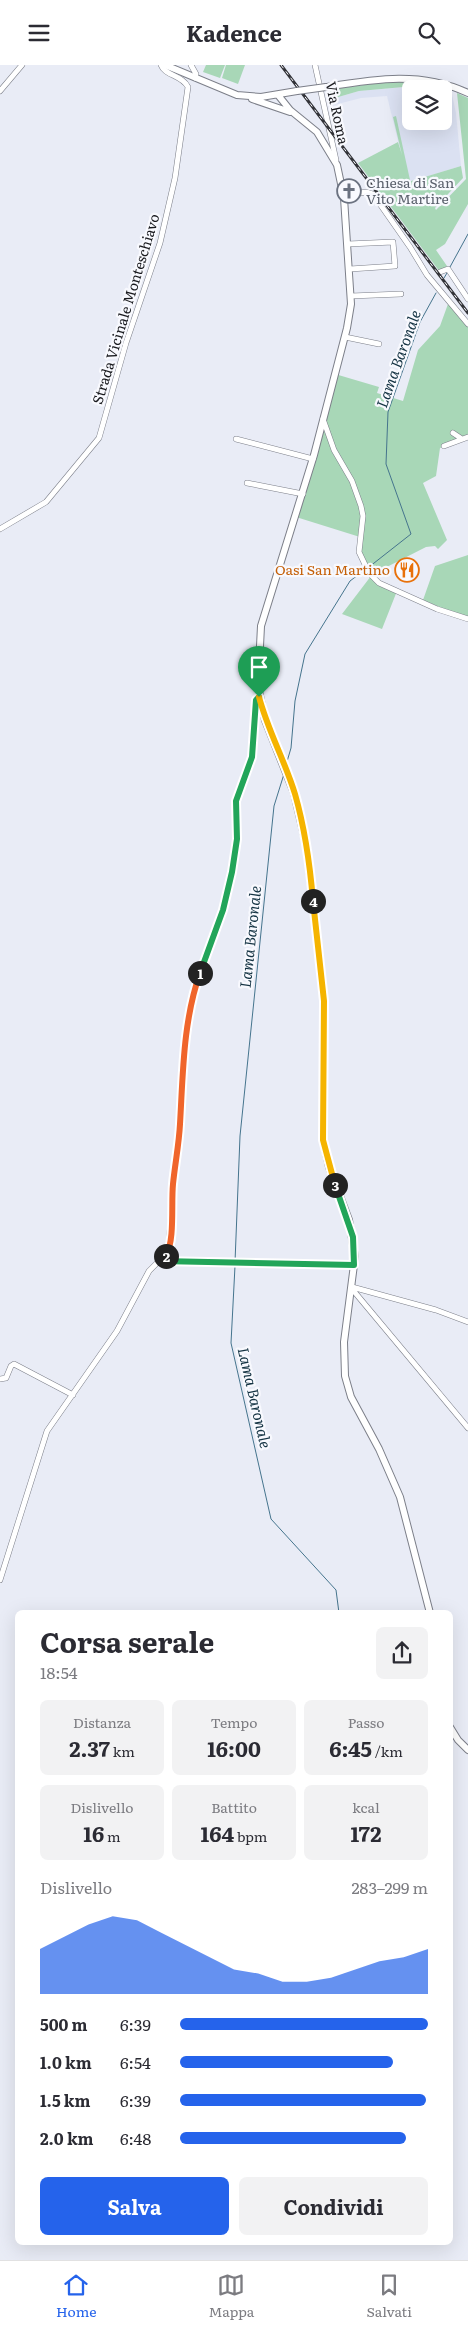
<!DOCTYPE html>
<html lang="it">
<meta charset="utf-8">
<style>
:root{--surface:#fff;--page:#f2f2f3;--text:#2b2b33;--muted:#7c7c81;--line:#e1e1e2;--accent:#2563eb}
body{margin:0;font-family:Literata,serif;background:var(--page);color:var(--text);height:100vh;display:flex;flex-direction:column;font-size:19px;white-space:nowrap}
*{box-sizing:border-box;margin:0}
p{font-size:16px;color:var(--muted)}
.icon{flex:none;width:28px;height:28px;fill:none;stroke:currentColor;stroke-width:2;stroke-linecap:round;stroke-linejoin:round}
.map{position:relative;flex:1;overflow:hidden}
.panel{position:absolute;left:15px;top:1545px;width:438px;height:635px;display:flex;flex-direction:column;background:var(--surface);border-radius:8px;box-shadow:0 5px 20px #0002}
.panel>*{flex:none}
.fabs{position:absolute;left:402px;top:15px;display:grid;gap:10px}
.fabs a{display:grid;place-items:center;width:50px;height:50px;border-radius:8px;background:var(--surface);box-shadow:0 5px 20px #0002;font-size:25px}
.pin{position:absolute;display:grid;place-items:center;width:42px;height:42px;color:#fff;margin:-51px -21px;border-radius:50% 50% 50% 0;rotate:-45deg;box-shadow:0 0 5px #0007}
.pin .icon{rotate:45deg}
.km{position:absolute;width:25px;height:25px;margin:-12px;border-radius:50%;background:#222;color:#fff;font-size:14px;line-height:25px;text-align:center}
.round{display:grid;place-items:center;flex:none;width:52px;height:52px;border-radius:8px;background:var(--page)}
.head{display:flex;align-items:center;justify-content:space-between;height:85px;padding:0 25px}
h1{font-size:28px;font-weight:700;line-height:38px}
.stats{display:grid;grid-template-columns:repeat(3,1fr);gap:8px;height:85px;padding:5px 25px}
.stats div{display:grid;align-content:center;border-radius:8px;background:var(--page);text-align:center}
.stats b{font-size:21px;font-weight:700}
.stats small{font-size:14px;font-weight:400}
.stats p{font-size:14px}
.chart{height:140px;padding:10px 25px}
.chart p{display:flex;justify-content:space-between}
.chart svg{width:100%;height:90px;margin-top:5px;fill:var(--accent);opacity:.7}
.button{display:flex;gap:10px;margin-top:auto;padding:10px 25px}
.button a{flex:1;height:58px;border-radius:8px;background:var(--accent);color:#fff;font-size:20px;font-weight:700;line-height:58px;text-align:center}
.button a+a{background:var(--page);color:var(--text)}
ul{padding:0 25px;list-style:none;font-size:16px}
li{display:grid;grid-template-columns:80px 60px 1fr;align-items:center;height:38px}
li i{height:12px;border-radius:6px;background:var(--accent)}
header{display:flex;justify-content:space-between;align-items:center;height:65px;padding:0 25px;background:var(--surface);font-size:22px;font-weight:700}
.dock{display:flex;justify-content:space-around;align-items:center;height:70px;border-top:1px solid var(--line);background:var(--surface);font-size:14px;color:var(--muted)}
.dock a{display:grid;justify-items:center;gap:2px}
.dock .on{color:var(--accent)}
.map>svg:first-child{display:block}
.built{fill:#dbe1f2;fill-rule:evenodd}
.green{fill:#a8d7b7}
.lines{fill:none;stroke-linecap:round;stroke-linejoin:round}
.stream{stroke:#45748d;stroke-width:1}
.minor-casing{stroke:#7c7f89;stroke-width:6}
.major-casing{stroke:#7c7f89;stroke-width:8}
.minor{stroke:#fff;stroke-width:5}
.major{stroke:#fff;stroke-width:6}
.rail-casing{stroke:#323338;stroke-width:3}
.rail{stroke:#f8f9fe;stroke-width:1;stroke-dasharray:4;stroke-linecap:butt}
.major-bridge-casing{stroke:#7c7f89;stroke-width:8;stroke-linecap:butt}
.major-bridge{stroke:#fff;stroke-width:6}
.split-1-casing{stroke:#fff;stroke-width:10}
.split-2-casing{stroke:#fff;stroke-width:10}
.split-3-casing{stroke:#fff;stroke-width:10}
.split-4-casing{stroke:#fff;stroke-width:10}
.split-5-casing{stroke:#fff;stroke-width:10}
.split-1{stroke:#22a559;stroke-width:6}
.split-2{stroke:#f0652b;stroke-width:6}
.split-3{stroke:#22a559;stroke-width:6}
.split-4{stroke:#f5b400;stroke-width:6}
.split-5{stroke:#f5b400;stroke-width:6}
.labels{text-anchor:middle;stroke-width:4.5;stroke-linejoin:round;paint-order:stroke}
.street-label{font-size:14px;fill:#191a1e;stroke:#f8f9fe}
.worship-label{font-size:14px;fill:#5b616d;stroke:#f8f9fe;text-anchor:start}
.food-label{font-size:14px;fill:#c56008;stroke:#f8f9fe;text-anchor:end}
.water-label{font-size:15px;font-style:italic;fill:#143343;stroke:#f8f9fe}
</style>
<header><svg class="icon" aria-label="menu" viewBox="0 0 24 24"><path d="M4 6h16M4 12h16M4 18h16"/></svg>Kadence<svg class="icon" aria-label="search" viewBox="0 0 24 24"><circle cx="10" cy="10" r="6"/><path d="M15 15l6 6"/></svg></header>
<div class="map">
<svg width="468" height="2195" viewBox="0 0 468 2195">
<rect width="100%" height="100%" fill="#e9ecf6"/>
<path class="built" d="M426 20 451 25 456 48 461 101 408 117 387 31 361 33 330 41 328 35 359 26ZM411 24H444V56H411Z"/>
<path class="green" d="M206 0H225L220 13 203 7Z
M226 0H245L238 19 222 13Z
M393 16 436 19 451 24 426 20 359 26 328 35 327 25Z
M457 28 468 33V139L445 179 436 185 447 201 440 207 358 98 398 77 402 90 393 52 396 51 410 115 408 117 461 101 463 113 435 143 436 145 466 114Z
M448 239 468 260V373L440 383 436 411 423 418 447 475 438 484 435 481 426 482 373 509 358 483 360 472 296 452 335 309 379 322 377 328 403 336 418 285 440 261Z
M468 490V554L423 535 435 501Z
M371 511 397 526 382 564 342 549Z"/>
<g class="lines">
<path class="stream" d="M450 202 468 169
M444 213 447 208
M369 502 411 469 386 399 388 347 420 257 436 228
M286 700 291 683 295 636 305 589 350 516 366 504
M235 1197 240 1071 274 741 284 709
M235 1201 231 1278 271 1454 336 1525 339 1548"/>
<g class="minor-casing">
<path id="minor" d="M191 0 196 9 195 13
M315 0 336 95
M0 26 22 0
M343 130 367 127 373 129 410 182 427 210 468 259
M348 179 393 177 395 201 350 204
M440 207 448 204 468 234
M351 231 401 229
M345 272 379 279
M323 354 334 385 352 416 361 441 363 451 359 487 369 508 379 518 437 544 468 554
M453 368 462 374
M236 374 313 394
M444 381 468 372
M247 418 303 429
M0 464 46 437 99 373 126 278 160 178 175 113 188 22C182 10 165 11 161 0
M160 1196 355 1200
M352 1222 436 1245 468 1257
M352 1224 468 1363
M0 1314 6 1313 11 1301 14 1299 73 1330
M0 1515 47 1366 117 1266 149 1206 168 1187 189 949 196 920 223 845 232 807 237 774 235 737 252 692 256 635 259 632"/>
</g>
<g class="major-casing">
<path id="major" d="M165 0 237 30 261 32 297 26
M326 22C375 14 421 6 468 28
M278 30 290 45 317 67 337 100 344 133 351 239 347 263 314 390 261 561 258 621 265 655 294 728 307 783 324 936 323 1075 329 1102 349 1155 355 1192 344 1277 345 1311 351 1332 379 1384 400 1432 430 1548
M252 34 290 47
M450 1662 458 1675 468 1685"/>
</g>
<use href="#minor" class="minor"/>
<use href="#major" class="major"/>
<g class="rail-casing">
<path id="rail" d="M281 0 468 248"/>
</g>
<use href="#rail" class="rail"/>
<g class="major-bridge-casing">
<path id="major-bridge" d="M297 26 326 22"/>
</g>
<use href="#major-bridge" class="major-bridge"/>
</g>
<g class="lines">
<g class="split-1-casing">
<path id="split-1" d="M200 908 223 845 232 807 237 774 236 736 252 692 256 635 259 632"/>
</g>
<g class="split-2-casing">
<path id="split-2" d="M166 1191C175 1175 171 1139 173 1119 175 1099 179 1079 180 1059 183 1009 183 956 200 908"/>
</g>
<g class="split-3-casing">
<path id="split-3" d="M166 1191 160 1196 354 1200 353 1172 335 1120"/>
</g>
<g class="split-4-casing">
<path id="split-4" d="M313 836 324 936 323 1075 335 1120"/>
</g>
<g class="split-5-casing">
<path id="split-5" d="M259 632C268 666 285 696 295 729 305 764 310 800 313 836"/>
</g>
<use href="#split-1" class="split-1"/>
<use href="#split-2" class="split-2"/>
<use href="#split-3" class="split-3"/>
<use href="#split-4" class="split-4"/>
<use href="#split-5" class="split-5"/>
</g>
<defs>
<g id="church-ring" transform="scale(1.25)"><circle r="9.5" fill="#f8f9fe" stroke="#6b7280" stroke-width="1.5"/><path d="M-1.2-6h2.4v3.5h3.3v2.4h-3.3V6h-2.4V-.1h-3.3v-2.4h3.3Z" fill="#6b7280"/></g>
<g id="restaurant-ring" transform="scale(1.25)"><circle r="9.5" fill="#f8f9fe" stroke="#e8710a" stroke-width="1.5"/><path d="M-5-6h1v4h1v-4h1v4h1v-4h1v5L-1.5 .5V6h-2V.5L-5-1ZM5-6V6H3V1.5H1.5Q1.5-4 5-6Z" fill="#e8710a"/></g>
</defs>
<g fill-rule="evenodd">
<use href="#church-ring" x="349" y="126"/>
<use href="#restaurant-ring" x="407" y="505"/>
</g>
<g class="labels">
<g class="street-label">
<text transform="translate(337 48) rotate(78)" y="5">Via Roma</text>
<text transform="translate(126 244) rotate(-73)" y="5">Strada Vicinale Monteschiavo</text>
</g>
<g class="worship-label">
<text x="366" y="123">Chiesa di San<tspan x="366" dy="16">Vito Martire</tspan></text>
</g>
<g class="food-label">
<text x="390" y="510">Oasi San Martino</text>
</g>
<g class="water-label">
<text transform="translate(399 294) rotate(-70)" y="5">Lama Baronale</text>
<text transform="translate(251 872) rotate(-84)" y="5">Lama Baronale</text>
<text transform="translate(254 1333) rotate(77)" y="5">Lama Baronale</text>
</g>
</g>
</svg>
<div class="fabs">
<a><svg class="icon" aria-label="layers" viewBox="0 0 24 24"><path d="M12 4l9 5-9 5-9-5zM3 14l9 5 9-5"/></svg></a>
</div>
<div class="pin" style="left:259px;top:632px;background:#1e9e55"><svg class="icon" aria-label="arrive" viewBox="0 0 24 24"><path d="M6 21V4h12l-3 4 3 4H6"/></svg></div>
<b class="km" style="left:200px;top:908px">1</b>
<b class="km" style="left:166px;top:1191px">2</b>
<b class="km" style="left:335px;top:1120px">3</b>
<b class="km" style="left:313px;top:836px">4</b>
<section class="panel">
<div class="head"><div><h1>Corsa serale</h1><p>18:54</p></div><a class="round"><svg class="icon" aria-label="share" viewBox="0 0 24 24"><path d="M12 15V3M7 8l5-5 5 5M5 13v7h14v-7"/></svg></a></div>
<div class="stats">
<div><p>Distanza</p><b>2.37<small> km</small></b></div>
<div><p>Tempo</p><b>16:00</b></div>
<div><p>Passo</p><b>6:45<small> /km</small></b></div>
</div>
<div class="stats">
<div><p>Dislivello</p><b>16<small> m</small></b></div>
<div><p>Battito</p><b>164<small> bpm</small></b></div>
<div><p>kcal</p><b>172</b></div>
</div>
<div class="chart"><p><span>Dislivello</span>283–299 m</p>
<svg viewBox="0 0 160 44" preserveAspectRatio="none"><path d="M0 44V22L10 16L20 10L30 6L40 8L50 14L60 20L70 26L80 32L90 34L100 38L110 38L120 36L130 32L140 28L150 26L160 22V44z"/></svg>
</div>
<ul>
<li><b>500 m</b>6:39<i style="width:100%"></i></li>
<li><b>1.0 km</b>6:54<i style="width:86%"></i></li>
<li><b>1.5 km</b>6:39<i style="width:99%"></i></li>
<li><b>2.0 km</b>6:48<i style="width:91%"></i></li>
</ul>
<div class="button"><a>Salva</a><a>Condividi</a></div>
</section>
</div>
<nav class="dock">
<a class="on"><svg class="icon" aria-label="home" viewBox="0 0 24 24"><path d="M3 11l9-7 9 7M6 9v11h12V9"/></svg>Home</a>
<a><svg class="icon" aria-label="map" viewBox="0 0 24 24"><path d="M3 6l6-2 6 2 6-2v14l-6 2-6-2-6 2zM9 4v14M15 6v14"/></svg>Mappa</a>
<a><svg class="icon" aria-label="saved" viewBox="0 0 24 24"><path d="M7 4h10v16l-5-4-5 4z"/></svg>Salvati</a>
</nav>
